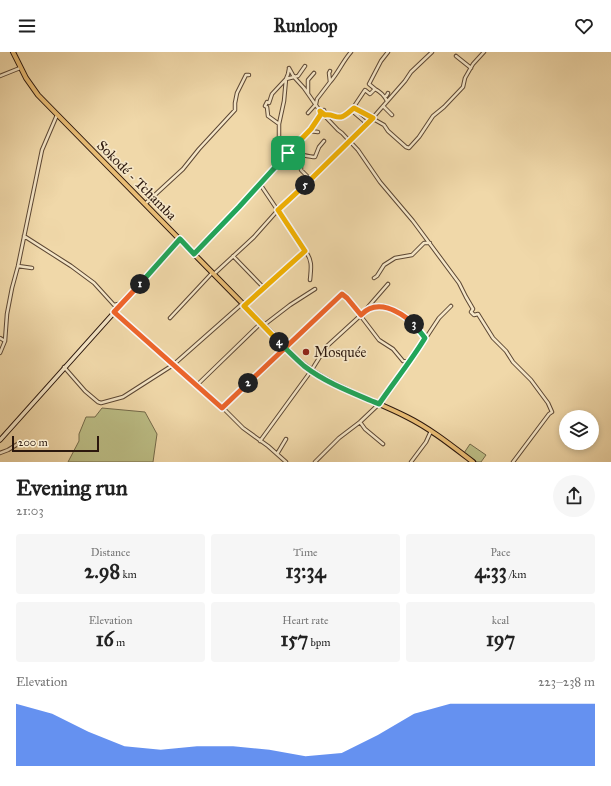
<!DOCTYPE html>
<meta charset="utf-8">
<style>
:root{--surface:#fff;--page:#f6f6f6;--text:#222;--muted:#767676;--accent:#2563eb}
body{margin:0;font-family:"IM FELL Great Primer",serif;background:var(--page);color:var(--text);height:100vh;display:flex;flex-direction:column;font-size:15px;white-space:nowrap}
*{box-sizing:border-box;margin:0}
p{font-size:13px;color:var(--muted)}
.icon{flex:none;width:22px;height:22px;fill:none;stroke:currentColor;stroke-width:2;stroke-linecap:round;stroke-linejoin:round}
.map{position:relative;height:410px;overflow:hidden}
.panel{display:flex;flex-direction:column;background:var(--surface);flex:1}
.panel>*{flex:none}
.controls{position:absolute;left:559px;top:358px;display:grid;gap:8px}
.controls a{display:grid;place-items:center;width:40px;height:40px;border-radius:50%;background:var(--surface);box-shadow:0 2px 6px #0003;font-size:20px}
.scale{position:absolute;left:12px;bottom:10px;width:87px;box-sizing:border-box;padding-left:4px;border:2px solid #2b170d;border-top:0;font-size:11px;line-height:14px;white-space:nowrap;color:#2b170d;-webkit-text-stroke:3px #f5e6c7;paint-order:stroke}
.pin{position:absolute;display:grid;place-items:center;width:34px;height:34px;color:#fff;margin:-17px;border-radius:8px;box-shadow:0 2px 6px #0006}
.km{position:absolute;width:20px;height:20px;margin:-10px;border-radius:50%;background:#222;color:#fff;font-size:11px;line-height:20px;text-align:center}
.round{display:grid;place-items:center;flex:none;width:42px;height:42px;border-radius:21px;background:var(--page)}
.headline{display:flex;align-items:center;justify-content:space-between;height:68px;padding:0 16px}
h1{font-size:22px;font-weight:700;line-height:30px}
.figures{display:grid;grid-template-columns:repeat(3,1fr);gap:6px;height:68px;padding:4px 16px}
.figures div{display:grid;align-content:center;border-radius:4px;background:var(--page);text-align:center}
.figures b{font-size:20px;font-weight:700}
.figures small{font-size:11px;font-weight:400}
.figures p{font-size:11px}
.chart{height:112px;padding:8px 16px}
.chart p{display:flex;justify-content:space-between}
.chart svg{width:100%;height:72px;margin-top:4px;fill:var(--accent);opacity:.7}
header{display:flex;justify-content:space-between;align-items:center;height:52px;padding:0 16px;background:var(--surface);font-size:18px;font-weight:700}
.map>svg:first-child{display:block}
.green{fill:#bcbe86;stroke:#746a4a}
.lines{fill:none;stroke-linecap:round;stroke-linejoin:round}
.minor-casing{stroke:#5c4734;stroke-width:4.5}
.secondary-casing{stroke:#2b170d;stroke-width:5.5}
.primary-casing{stroke:#2b170d;stroke-width:6}
.minor{stroke:#f5e6c7;stroke-width:2.5}
.secondary{stroke:#f5e6c7;stroke-width:3.5}
.primary{stroke:#e8bc74;stroke-width:4}
.split-1-casing{stroke:#fff;stroke-width:8}
.split-2-casing{stroke:#fff;stroke-width:8}
.split-3-casing{stroke:#fff;stroke-width:8}
.split-4-casing{stroke:#fff;stroke-width:8}
.split-5-casing{stroke:#fff;stroke-width:8}
.split-6-casing{stroke:#fff;stroke-width:8}
.split-1{stroke:#22a559;stroke-width:5}
.split-2{stroke:#f0652b;stroke-width:5}
.split-3{stroke:#f0652b;stroke-width:5}
.split-4{stroke:#22a559;stroke-width:5}
.split-5{stroke:#f5b400;stroke-width:5}
.split-6{stroke:#f5b400;stroke-width:5}
.poi-dot{fill:#8f2418;stroke:#f5e6c7;stroke-width:1.5}
.labels{text-anchor:middle;stroke-width:3.5;stroke-linejoin:round;paint-order:stroke}
.street-label{font-size:14px;fill:#2b170d;stroke:#f5e6c7}
.poi-label{font-size:14px;fill:#2b170d;stroke:#f5e6c7;text-anchor:start}
</style>
<header><svg class="icon" aria-label="menu" viewBox="0 0 24 24"><path d="M4 6h16M4 12h16M4 18h16"/></svg>Runloop<svg class="icon" aria-label="heart" viewBox="0 0 24 24"><path d="M12 20l-8-8c-3-5 5-10 8-4 3-6 11-1 8 4z"/></svg></header>
<div class="map">
<svg width="611" height="410" viewBox="0 0 611 410">
<rect width="100%" height="100%" fill="#f0d8a9"/>
<filter id="stains"><feTurbulence type="fractalNoise" baseFrequency=".005" numOctaves="4"/><feColorMatrix values="0 0 0 0 .2 0 0 0 0 .09 0 0 0 0 .02 0 0 0 .5 -.17"/></filter>
<radialGradient id="worn" r=".72"><stop offset=".6" stop-color="#630" stop-opacity="0"/><stop offset="1" stop-color="#630" stop-opacity=".3"/></radialGradient>
<path class="green" d="M102 356 145 360 157 382 153 410H68L79 389V382L86 365H95Z
M470 392 486 403 481 410H477L464 401Z"/>
<g class="lines">
<g class="minor-casing">
<path id="minor" d="M456 4 471 16
M289 16 294 25 304 36 320 59 338 78 342 81 358 98 380 130 413 169 459 231 466 245 473 257 471 260 474 263 478 262 493 286 506 299 513 310 531 328 548 351 552 360 549 362 513 410
M0 24 20 16
M330 30C338 21 343 9 351 0
M375 37C381 40 384 43 387 49
M308 41V28L314 21
M385 45 387 43 388 41
M383 54 392 63
M354 56 355 53 365 38 370 42 375 37 369 32 381 9 388 0
M324 58 325 63 331 62 338 65 347 62 354 56 384 73 388 79 406 95 409 96 419 85 433 64 444 55 463 35 465 26 473 12 484 0
M351 58 364 69 365 74
M308 61 316 52 317 47 330 30 329 21 330 19
M279 72 284 49 286 27 288 22 289 17
M309 79 318 80
M288 101C294 100 308 105 315 105L319 95 324 89
M283 105V92L279 85V72L268 64 267 55 265 54 267 50 269 51 272 42 286 27 298 24 305 14
M301 114V118L310 127
M145 152 183 117 199 97 235 58V51L237 41 246 23H249
M24 184 71 214 94 231 114 253 123 251
M305 199C313 208 311 217 310 228
M194 201 239 155 311 77 319 65 320 60
M233 204 264 236
M18 214 32 216
M214 222 254 185 278 158 296 142 349 88 370 69 405 29 411 20 432 0
M374 226 377 224 384 213 395 206 412 203 424 191H430
M244 253 305 199 260 132
M367 257 384 254 395 258 416 274 425 286
M114 260 222 355 243 376 268 394 286 410
M170 266 212 221
M264 273 290 253 315 237
M0 286 5 289
M0 301 5 289 7 262 12 236 18 214 42 98 57 63
M64 315 85 339 98 350 101 351 123 345 173 313 242 252
M196 334 261 271
M222 355 342 242 347 246 379 288 393 297 403 309 408 310 412 307 439 266 451 254
M360 370 365 377 383 392
M260 389 311 319 326 295 361 263 388 232
M0 401 8 398 21 390
M277 402 286 387
M315 410 339 386 360 370 379 352 408 310
M411 410 426 390 431 379"/>
</g>
<g class="secondary-casing">
<path id="secondary" d="M0 388 180 187"/>
</g>
<g class="primary-casing">
<path id="primary" d="M13 0 26 26 38 43 297 307C329 335 370 346 407 365 431 377 452 394 473 410"/>
</g>
<use href="#minor" class="minor"/>
<use href="#secondary" class="secondary"/>
<use href="#primary" class="primary"/>
</g>
<g class="lines">
<g class="split-1-casing">
<path id="split-1" d="M140 232 180 187 194 202 239 155 288 101"/>
</g>
<g class="split-2-casing">
<path id="split-2" d="M140 232 114 260 222 356 248 331"/>
</g>
<g class="split-3-casing">
<path id="split-3" d="M248 331 342 242 347 246 361 263C377 246 399 259 414 272"/>
</g>
<g class="split-4-casing">
<path id="split-4" d="M279 290C287 298 295 306 304 314 326 331 353 341 379 352 394 330 411 309 425 286L414 272"/>
</g>
<g class="split-5-casing">
<path id="split-5" d="M279 290 244 254 305 199 278 158 305 133"/>
</g>
<g class="split-6-casing">
<path id="split-6" d="M288 101 311 77 321 62 320 59 325 63C333 62 335 66 341 65 346 64 350 59 354 56L373 66 305 133"/>
</g>
<use href="#split-1" class="split-1"/>
<use href="#split-2" class="split-2"/>
<use href="#split-3" class="split-3"/>
<use href="#split-4" class="split-4"/>
<use href="#split-5" class="split-5"/>
<use href="#split-6" class="split-6"/>
</g>
<circle class="poi-dot" cx="306" cy="300" r="4"/>
<g class="labels">
<g class="street-label">
<text transform="translate(137 128) rotate(45)" y="5">Sokodé - Tchamba</text>
</g>
<g class="poi-label">
<text x="314" y="305">Mosquée</text>
</g>
</g>
<rect width="100%" height="100%" filter="url(#stains)"/>
<rect width="100%" height="100%" fill="url(#worn)"/>
</svg>
<div class="controls">
<a><svg class="icon" aria-label="layers" viewBox="0 0 24 24"><path d="M12 4l9 5-9 5-9-5zM3 14l9 5 9-5"/></svg></a>
</div>
<div class="scale">200 m</div>
<div class="pin" style="left:288px;top:101px;background:#1e9e55"><svg class="icon" aria-label="arrive" viewBox="0 0 24 24"><path d="M6 21V4h12l-3 4 3 4H6"/></svg></div>
<b class="km" style="left:140px;top:232px">1</b>
<b class="km" style="left:248px;top:331px">2</b>
<b class="km" style="left:414px;top:272px">3</b>
<b class="km" style="left:279px;top:290px">4</b>
<b class="km" style="left:305px;top:133px">5</b>
</div>
<section class="panel">
<div class="headline"><div><h1>Evening run</h1><p>21:03</p></div><a class="round"><svg class="icon" aria-label="share" viewBox="0 0 24 24"><path d="M12 15V3M7 8l5-5 5 5M5 13v7h14v-7"/></svg></a></div>
<div class="figures">
<div><p>Distance</p><b>2.98<small> km</small></b></div>
<div><p>Time</p><b>13:34</b></div>
<div><p>Pace</p><b>4:33<small> /km</small></b></div>
</div>
<div class="figures">
<div><p>Elevation</p><b>16<small> m</small></b></div>
<div><p>Heart rate</p><b>157<small> bpm</small></b></div>
<div><p>kcal</p><b>197</b></div>
</div>
<div class="chart"><p><span>Elevation</span>223–238 m</p>
<svg viewBox="0 0 160 44" preserveAspectRatio="none"><path d="M0 44V6L10 12L20 23L30 32L40 34L50 32L60 32L70 34L80 38L90 36L100 25L110 12L120 6L130 6L140 6L150 6L160 6V44z"/></svg>
</div>
</section>
